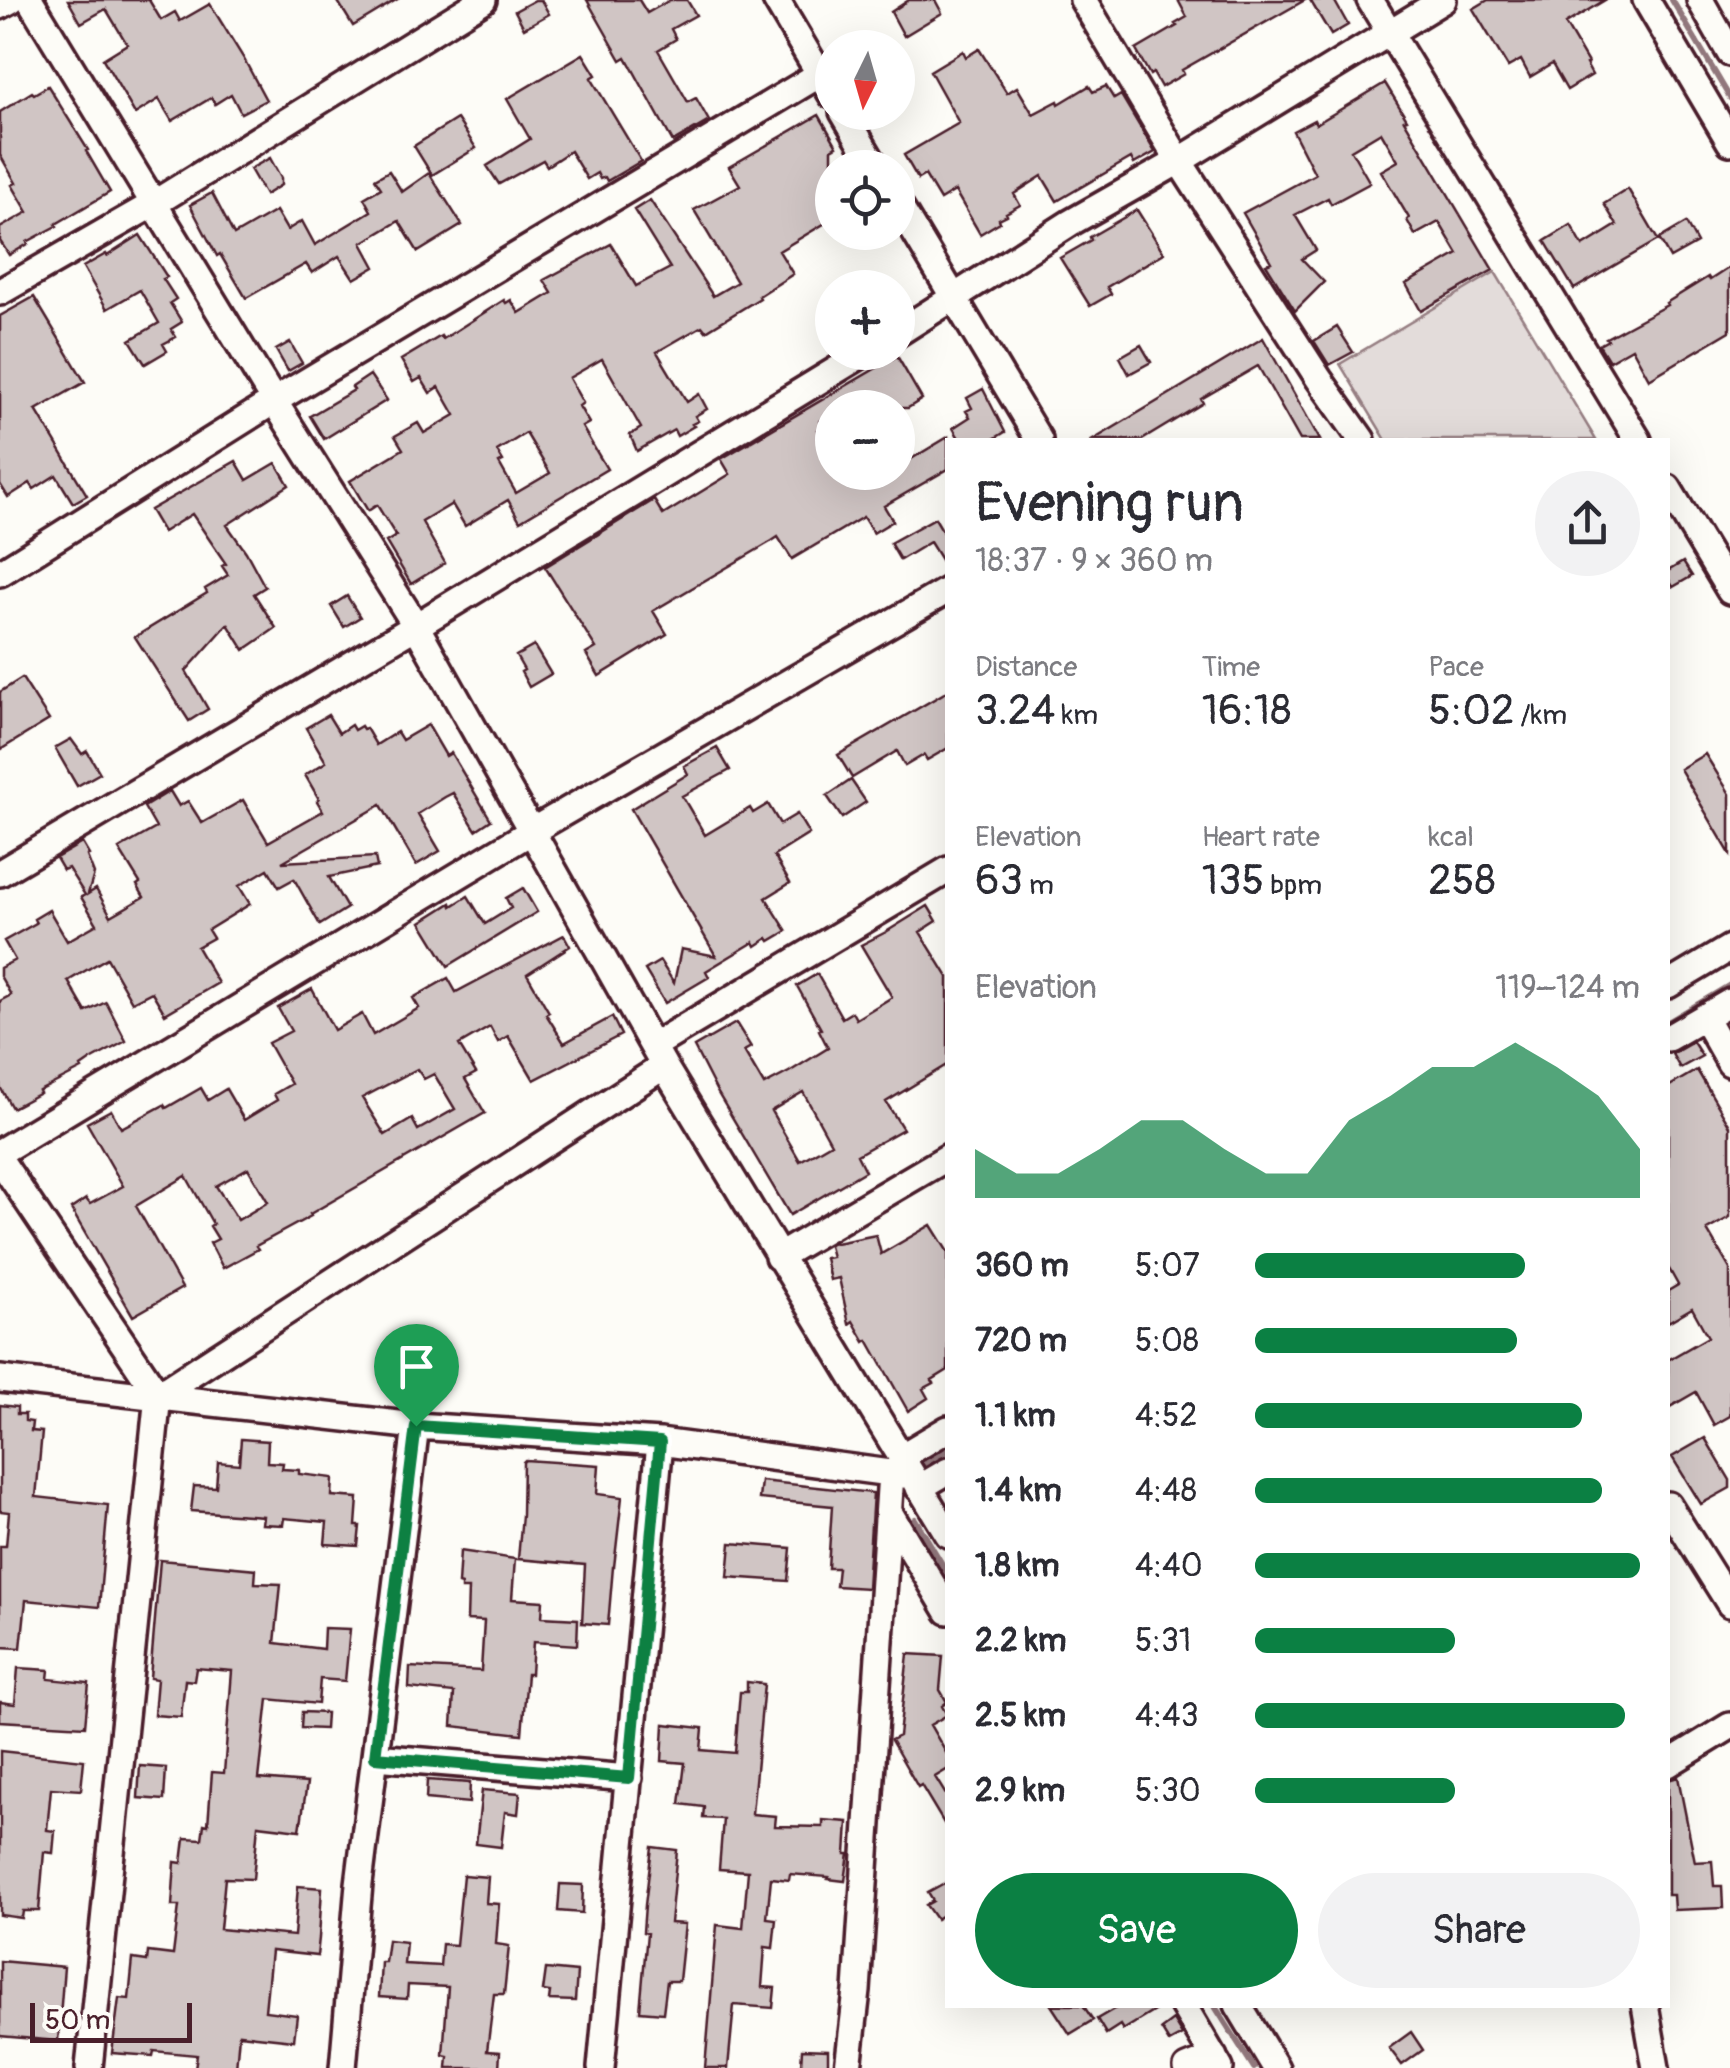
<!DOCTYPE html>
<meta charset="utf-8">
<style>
:root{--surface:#fff;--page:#f2f2f3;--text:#2b2b33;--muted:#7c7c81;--accent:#0b8043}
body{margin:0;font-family:Pangolin,sans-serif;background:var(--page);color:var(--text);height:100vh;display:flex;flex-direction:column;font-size:38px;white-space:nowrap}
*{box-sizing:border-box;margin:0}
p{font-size:32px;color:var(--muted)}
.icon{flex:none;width:55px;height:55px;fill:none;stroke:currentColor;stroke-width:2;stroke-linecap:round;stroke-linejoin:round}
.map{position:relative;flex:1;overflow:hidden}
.details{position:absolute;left:945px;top:438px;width:725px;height:1570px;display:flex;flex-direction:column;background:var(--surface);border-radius:0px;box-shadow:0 10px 40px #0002}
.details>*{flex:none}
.needle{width:65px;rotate:185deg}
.tools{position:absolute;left:815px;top:30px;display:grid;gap:20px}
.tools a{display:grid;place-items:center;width:100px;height:100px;border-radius:50%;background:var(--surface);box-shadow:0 10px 40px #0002;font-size:50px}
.scale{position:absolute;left:30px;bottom:25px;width:162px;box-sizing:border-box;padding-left:10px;border:5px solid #4a1f2b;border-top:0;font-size:28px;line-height:35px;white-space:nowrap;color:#4a1f2b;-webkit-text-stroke:8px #fdfcf7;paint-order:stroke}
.pin{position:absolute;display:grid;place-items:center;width:85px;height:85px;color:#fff;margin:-102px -42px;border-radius:50% 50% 50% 0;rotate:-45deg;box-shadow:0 0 10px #0007}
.pin .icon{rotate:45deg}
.round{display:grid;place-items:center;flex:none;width:105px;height:105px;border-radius:52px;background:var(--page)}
.head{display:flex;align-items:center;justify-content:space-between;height:170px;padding:0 30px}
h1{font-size:55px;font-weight:600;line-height:75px}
.figures{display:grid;grid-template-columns:repeat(3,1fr);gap:15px;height:170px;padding:10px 30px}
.figures div{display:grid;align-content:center}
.figures b{font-size:42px;font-weight:600}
.figures small{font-size:28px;font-weight:400}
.figures p{font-size:28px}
.chart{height:280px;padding:20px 30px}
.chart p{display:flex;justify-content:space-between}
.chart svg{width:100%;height:180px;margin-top:10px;fill:var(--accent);opacity:.7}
.button{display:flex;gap:20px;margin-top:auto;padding:20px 30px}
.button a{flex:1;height:115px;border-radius:60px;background:var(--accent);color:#fff;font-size:40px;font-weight:600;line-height:115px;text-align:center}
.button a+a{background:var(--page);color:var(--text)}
ul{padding:0 30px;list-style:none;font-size:32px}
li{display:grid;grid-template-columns:160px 120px 1fr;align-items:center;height:75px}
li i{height:25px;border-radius:12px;background:var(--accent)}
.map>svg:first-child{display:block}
.green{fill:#e3dcda;stroke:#967e82;stroke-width:2.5}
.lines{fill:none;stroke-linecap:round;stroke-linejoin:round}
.stream{stroke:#91777b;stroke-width:6}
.building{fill:#d0c5c4;stroke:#4a1f2b;stroke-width:2.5;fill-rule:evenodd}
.street-casing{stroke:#4a1f2b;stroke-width:32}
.street{stroke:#fdfcf7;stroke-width:25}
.route-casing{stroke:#fff;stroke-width:20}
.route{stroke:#0b8043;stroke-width:12}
</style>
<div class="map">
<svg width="1730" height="2068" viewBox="0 0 1730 2068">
<rect width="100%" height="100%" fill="#fdfcf7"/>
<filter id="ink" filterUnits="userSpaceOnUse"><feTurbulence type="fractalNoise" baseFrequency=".01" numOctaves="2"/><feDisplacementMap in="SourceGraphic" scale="20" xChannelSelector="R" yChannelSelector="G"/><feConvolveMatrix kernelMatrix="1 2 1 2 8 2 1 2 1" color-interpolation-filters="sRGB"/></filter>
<g filter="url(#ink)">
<path class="green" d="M1495 272 1596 440H1386L1340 364Z"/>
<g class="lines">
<path class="stream" d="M1672 0 1730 98
M1668 1022 1730 985
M926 1464 948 1451
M915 1519 948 1574
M1214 2005 1254 2068"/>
</g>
<path class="building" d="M68 0H149L161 20 175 12 180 21 210 4 244 59 266 100 241 113 231 94 215 104 211 98 172 121 159 99 135 114 103 59 127 44 106 9 81 23Z
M337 0H396L353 26Z
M535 0H541L549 14 524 28 515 11Z
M587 0H639L647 13 670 0H687L696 15 671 29 676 39 658 50 688 102 696 98 709 121 673 142 626 57 621 60Z
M909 0H935L942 13 904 36 891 12Z
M1178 0H1305L1182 70 1184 74 1161 87 1153 73 1150 75 1136 50 1177 26 1175 24 1187 17Z
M1310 0H1334L1348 25 1331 35Z
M1488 0H1605L1565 24 1588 63 1586 64 1592 75 1567 90 1552 64 1530 77 1521 60 1508 67 1473 9Z
M979 49 1007 93 1017 87 1033 114 1058 101 1059 104 1089 86 1093 92 1106 86 1114 99 1121 95 1155 152 1134 164 1131 158 1057 201 1042 176 1014 194 1020 205 1006 213 1007 215 999 219 1000 222 980 234 955 191 940 200 925 175 918 179 904 155 959 123 930 71 963 51 966 57Z
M583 54 596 75 591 78 641 161 607 181 605 177 600 179 597 173 587 179 570 151 547 166 543 160 499 184 487 166 530 139 507 99Z
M1385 83 1407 119 1404 120 1493 270 1421 311 1406 284 1458 254 1439 222 1415 235 1407 220 1409 218 1381 171 1398 161 1381 132 1351 150 1370 183 1331 204 1328 198 1295 215 1316 250 1302 259 1324 282 1295 311 1266 264 1271 262 1243 213 1315 174 1293 131 1314 120 1316 124Z
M48 86 88 150 86 151 110 192 56 224 57 226 27 242 28 244 9 255 0 241V228L28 212 12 185 16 183 0 155V112L32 92 34 94Z
M819 115 837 146 832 149V219L779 251 793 274 759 296 760 298 706 331 702 326 657 352 687 402 699 394 707 409 695 416 698 421 692 424 694 426 677 436 674 430 637 451 630 435 641 428 602 359 569 378 583 403 579 406 589 423 582 427 607 469 520 521 508 500 465 526 452 504 422 522 445 563 411 584 386 542 396 536 377 505 368 511 350 481 403 449 395 436 418 423 424 433 455 415 439 387 430 393 421 378 414 382 401 360 441 336 443 339 504 300 506 303 511 300 519 313 552 293 544 280 611 244 636 286 670 268 634 210 650 200 713 296 737 282 694 210 740 185 729 167ZM526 433 550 473 516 493 499 463 503 461 497 451Z
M457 119 476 148 432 175 414 146Z
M270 158 281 178V185L265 195 250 169Z
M389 171 402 192 429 173 462 225 418 252 399 221 362 243 375 267 354 279 339 256 312 273 306 264 246 298 220 254 217 256 190 205 212 193 234 235 276 211 287 230 302 221 315 245 371 211 364 198 381 188 375 179Z
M1628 189 1658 240 1574 289 1545 241 1571 225 1583 246 1617 225 1604 204Z
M1137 210 1164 253 1107 287 1111 294 1090 306 1060 258 1091 240 1090 237Z
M1686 223 1697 243 1670 258 1659 239Z
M140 235 167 277 163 279 176 299 170 303 182 322 171 329 176 337 163 344 167 351 145 364 130 340 159 323 140 290 107 309 83 267 106 254 107 256Z
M1730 267V331L1649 379 1632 348 1609 361 1599 345 1608 340 1606 338 1667 305 1666 303 1708 277 1710 280Z
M34 297 85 382 36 410 87 495 73 503 56 475 34 489 30 483 8 497 0 484V316Z
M1337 327 1353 352 1329 365 1314 341Z
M1263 338 1320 440H1300L1258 366 1201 399 1203 403 1142 440H1093Z
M290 342 302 363 288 371 276 350Z
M1141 345 1151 362 1129 374 1120 357Z
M897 356 922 399 908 408H861L855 398 840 408H832V413L820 421 823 426 817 430 832 455V472H898V467L948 437V469L884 506 893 521 873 533 863 517 792 559 778 537 772 541 653 611 667 634 599 676 586 654 596 648 545 567 654 500 663 515 730 474 721 459Z
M370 375 387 400 324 439 310 416 354 390 352 387Z
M983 389 1005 432 992 440H960L953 428 970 417 966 411 972 408 967 398Z
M236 461 247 480 276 463 289 485 227 525 246 552 265 587 254 594 276 628 244 650 228 624 186 671 208 709 189 721 135 637 207 593 205 589 228 575 222 566 226 564 192 514 163 532 150 510Z
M935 518 948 540V571L930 542 900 560 890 543Z
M1683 562 1692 576 1673 587 1668 578V571Z
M347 596 360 617 344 627 331 606Z
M534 646 551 674 529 687 521 672 524 670 516 656Z
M22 678 49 720 0 750V692Z
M948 691V748L927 760 924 755 905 766 897 751 852 778 838 755Z
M328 715 339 733 351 725 354 730 361 726 363 729 366 728 376 745 397 732 402 740 428 725 446 756 451 753 491 820 476 830 453 793 445 797 418 814 440 851 416 865 381 805 282 862 375 857 377 867 329 877 347 908 320 925 294 879 279 887 268 869 239 886 250 904 208 930 213 938 197 947 218 983 165 1014 152 992 132 1002 107 958 68 981 86 1012 106 1002 126 1041 91 1060 81 1067 82 1069 39 1091 40 1093 12 1108 0 1087V1001L11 995 0 976V968L15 960 4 941 36 923 34 919 49 910 67 941 97 924 81 897 85 895 68 868 63 870 56 858 82 843 89 855 87 856 94 874 88 894 96 889 111 916 144 897 137 885 140 883 119 849 156 828 144 807 170 791 179 806 188 801 202 823 243 800 268 842 323 811 317 801 319 799 305 775 326 762 306 728Z
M71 739 82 754 87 751 100 773 77 786 55 748Z
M717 748 730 770 682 796 705 835 750 808 753 813 768 804 780 824 797 814 809 834 774 856 790 883 766 898 787 931 770 941 768 938 756 946 754 942 706 971 709 977 665 1003 645 970 660 961 674 983 681 949 716 956 631 809 688 774 684 766Z
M1705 754 1730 794V854L1680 769Z
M851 780 866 802 842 818 827 796Z
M523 888 537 912 448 966 421 922 451 903 452 906 468 896 485 924 511 908 506 898Z
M928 906 937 921 920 932 948 977V1064L886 1102 903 1129 857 1155 865 1171 790 1215 716 1090 694 1047 736 1023 751 1047 744 1051 764 1085 789 1072 828 1048 819 1030 821 1029 797 986 817 974 842 1018 852 1012 856 1019 892 997 861 945 886 932ZM803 1092 831 1143 800 1161 771 1111Z
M564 935 570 946 527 974 549 1012 546 1014 564 1043 612 1017 621 1035 534 1080 508 1036 498 1042 490 1027 459 1045 476 1073 465 1079 485 1113 310 1214 311 1216 256 1246 258 1249 223 1268 210 1243 218 1239 210 1226 213 1224 186 1176 136 1206 182 1288 133 1316 71 1209 86 1199 90 1204 123 1186 87 1123 111 1110 121 1128 164 1105 166 1108 201 1088 208 1100 226 1089 244 1120 277 1100 274 1094 291 1084 268 1043 291 1031 278 1008 312 989 334 1030 362 1014 373 1035 419 1008 413 998 448 978 456 992ZM417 1069 424 1079 434 1074 455 1109 418 1130 412 1119 385 1135 362 1098ZM248 1168 268 1202 238 1220 216 1186Z
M1693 1042 1702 1056 1680 1068 1672 1054Z
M1697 1070 1730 1126V1217L1707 1230 1730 1269V1416L1714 1425 1696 1392 1668 1408V1360L1708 1337 1692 1308 1668 1322V1291L1678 1285 1668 1267V1087Z
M931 1225 948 1252V1370L932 1380 934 1383 923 1389 928 1398 908 1411 868 1340 865 1342 853 1321 849 1324 839 1278 830 1280 825 1258 832 1257 829 1246 831 1244 876 1235 881 1254Z
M0 1405 17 1407V1414H25V1421L32 1422 31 1431 42 1432 36 1497 108 1505 99 1607 26 1600 21 1648 0 1647V1546H6L9 1512 0 1511Z
M1705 1438 1730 1480V1488L1701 1504 1672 1457Z
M241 1439 268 1441 267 1462 283 1463 282 1469 299 1470V1474L333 1478 332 1496 358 1498 356 1526H360L358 1546 325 1544 327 1522 284 1518 283 1525 262 1524 263 1516 191 1511 194 1486 216 1487 218 1462 239 1464Z
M525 1460 599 1465 597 1494 622 1497 614 1567H613L608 1625 582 1623 585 1565 518 1559 522 1515 523 1462Z
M761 1481 873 1493 867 1588 836 1586 838 1568H828L832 1506 759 1499Z
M731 1543 791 1548 788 1581 728 1577Z
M460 1551 515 1559 512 1599 543 1601 542 1617 578 1619 577 1645 533 1642 531 1674H527L522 1734 452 1726 454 1693 409 1688 410 1667 481 1671 484 1621 467 1620 468 1589H461V1585L458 1584Z
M160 1560 256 1569 255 1583 281 1584 275 1643 323 1649 324 1628 350 1629 345 1681 320 1679 318 1704 268 1699 259 1779 307 1783 300 1830 258 1825 253 1879 225 1878 220 1929 294 1936 298 1886 322 1888 319 1938 317 1956 271 1951 265 2011 297 2015 294 2040 239 2034 236 2068H195L197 2055 154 2051 153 2056 112 2053 119 1998 129 1999 133 1959 147 1961 148 1952 173 1955 179 1906H172L175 1862 182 1863 185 1838 202 1839 204 1824 208 1825 212 1772 224 1773 232 1671 196 1668 194 1681 185 1680 181 1717 154 1715 157 1679 150 1678Z
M908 1654 943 1656 940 1690 947 1702 942 1706 947 1715 930 1725 948 1756V1769L935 1777 948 1798V1830L921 1785 918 1787 891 1740 899 1736Z
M18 1668 49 1670 48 1679 89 1683 85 1726 0 1721V1702L15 1704Z
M747 1682 764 1684 752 1814 776 1816 775 1826 823 1827V1820L848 1822 846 1854H849L845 1881 828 1879 829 1877 790 1874 789 1880 771 1878 767 1918 776 1919 773 1948 765 1947 762 1987 775 1988 773 2008 734 2005 728 2068H705L717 1925 743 1928 748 1871 719 1869 723 1819 703 1818 704 1807 680 1804 685 1763 662 1761 664 1724 703 1728 701 1750 735 1753 740 1692H747Z
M302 1712 326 1713 325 1729 301 1728Z
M0 1751 84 1760 81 1790 51 1788 47 1830 55 1831 53 1853 44 1852 39 1911H23L22 1918 0 1915Z
M140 1766 166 1768 164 1800 138 1798Z
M1678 1777 1695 1862 1712 1861 1714 1886H1722L1723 1908 1674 1910 1673 1895H1668V1780Z
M427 1780 470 1783 469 1803 426 1799Z
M482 1790 520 1793 518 1814 505 1812 501 1847 476 1844Z
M652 1847 677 1850 670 1923 685 1924 679 1981H667L663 2013 640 2011 647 1933 643 1932 645 1905Z
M463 1875 488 1877 486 1903 499 1904 496 1944 509 1946 504 1994H494L487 2051 500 2052 499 2068H447L448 2056 443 2055 448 1987 408 1985 407 1999 379 1997 381 1962H385L388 1940 406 1942 404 1964 440 1966 442 1944 456 1945Z
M948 1882V1929L941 1916 936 1919 926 1905 933 1901 928 1893Z
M560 1884 583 1885 582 1913 558 1911Z
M0 1961 64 1967 58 2041 0 2036Z
M546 1969 577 1972 575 2001 549 2000 550 1992 543 1991Z
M1051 2005H1083L1093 2020 1070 2034Z
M1121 2005H1164L1123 2030 1120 2025 1106 2034 1097 2019Z
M1173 2020 1182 2035 1169 2042 1161 2029Z
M1411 2032 1423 2050 1402 2065 1389 2048Z
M802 2049 828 2050V2067L801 2066Z"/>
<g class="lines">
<g class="street-casing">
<path id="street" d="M30 0 274 401 416 626 664 1066 948 1534
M776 0 832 95
M1083 0 1179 161 1319 379 1362 440
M1370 0 1638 440
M1646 0 1730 142
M1700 0 1730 53
M0 6 11 0
M843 112 876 168
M898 204 1039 440
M0 292 155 203 483 0
M898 333 1070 223 1179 161 1443 0
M1668 488 1730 591
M0 573 274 401 820 74
M0 873 416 626 866 352
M1668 985 1730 948
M1704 1017 1730 1063
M1668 1038 1730 1002
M653 1046 948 870
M0 1152 532 831 948 590
M0 1160 158 1395 89 2068
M778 1257 948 1157
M0 1379 416 1426 660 1442 912 1476
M158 1395 664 1066
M901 1457 948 1429
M919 1488 948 1471
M1668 1505 1730 1604
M889 1512 948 1611
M375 1757 629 1778
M1668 1764 1730 1726
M1183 2005 1220 2068
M1238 2005 1276 2068
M1645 2005 1656 2068
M343 2068 359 1884 416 1426
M601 2068 660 1442
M848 2068 857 1991 891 1473
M1187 2068 1214 2057"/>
</g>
<use href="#street" class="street"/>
</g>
</g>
<g class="lines" filter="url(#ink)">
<g class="route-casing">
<path id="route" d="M416 1426 660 1442 629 1778 375 1757Z"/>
</g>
<use href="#route" class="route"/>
</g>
</svg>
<div class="tools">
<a><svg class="needle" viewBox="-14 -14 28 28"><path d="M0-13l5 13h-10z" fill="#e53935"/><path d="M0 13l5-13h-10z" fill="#7c7c81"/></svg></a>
<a><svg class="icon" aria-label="locate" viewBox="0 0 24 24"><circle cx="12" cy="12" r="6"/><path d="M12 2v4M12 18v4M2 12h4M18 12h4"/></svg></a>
<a>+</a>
<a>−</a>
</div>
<div class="scale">50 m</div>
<div class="pin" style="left:416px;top:1426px;background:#1e9e55"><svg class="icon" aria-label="arrive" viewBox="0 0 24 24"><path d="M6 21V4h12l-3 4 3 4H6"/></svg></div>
<section class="details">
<div class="head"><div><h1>Evening run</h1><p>18:37 · 9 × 360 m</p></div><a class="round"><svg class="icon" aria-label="share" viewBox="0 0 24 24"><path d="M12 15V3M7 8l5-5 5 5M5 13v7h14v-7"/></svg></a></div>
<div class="figures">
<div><p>Distance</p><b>3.24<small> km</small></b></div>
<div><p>Time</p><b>16:18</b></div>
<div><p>Pace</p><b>5:02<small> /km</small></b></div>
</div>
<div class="figures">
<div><p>Elevation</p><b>63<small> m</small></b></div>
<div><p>Heart rate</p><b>135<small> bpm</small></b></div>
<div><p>kcal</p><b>258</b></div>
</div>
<div class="chart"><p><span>Elevation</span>119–124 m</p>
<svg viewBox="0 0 160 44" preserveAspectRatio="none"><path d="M0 44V32L10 38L20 38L30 32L40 25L50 25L60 32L70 38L80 38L90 25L100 19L110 12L120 12L130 6L140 12L150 19L160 32V44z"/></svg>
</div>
<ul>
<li><b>360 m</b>5:07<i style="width:70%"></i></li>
<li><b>720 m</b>5:08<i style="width:68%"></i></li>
<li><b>1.1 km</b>4:52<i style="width:85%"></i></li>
<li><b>1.4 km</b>4:48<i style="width:90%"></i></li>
<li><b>1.8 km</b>4:40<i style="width:100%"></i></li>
<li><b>2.2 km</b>5:31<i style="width:52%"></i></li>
<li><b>2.5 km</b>4:43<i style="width:96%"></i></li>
<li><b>2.9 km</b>5:30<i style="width:52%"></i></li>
</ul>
<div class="button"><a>Save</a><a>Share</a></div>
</section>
</div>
